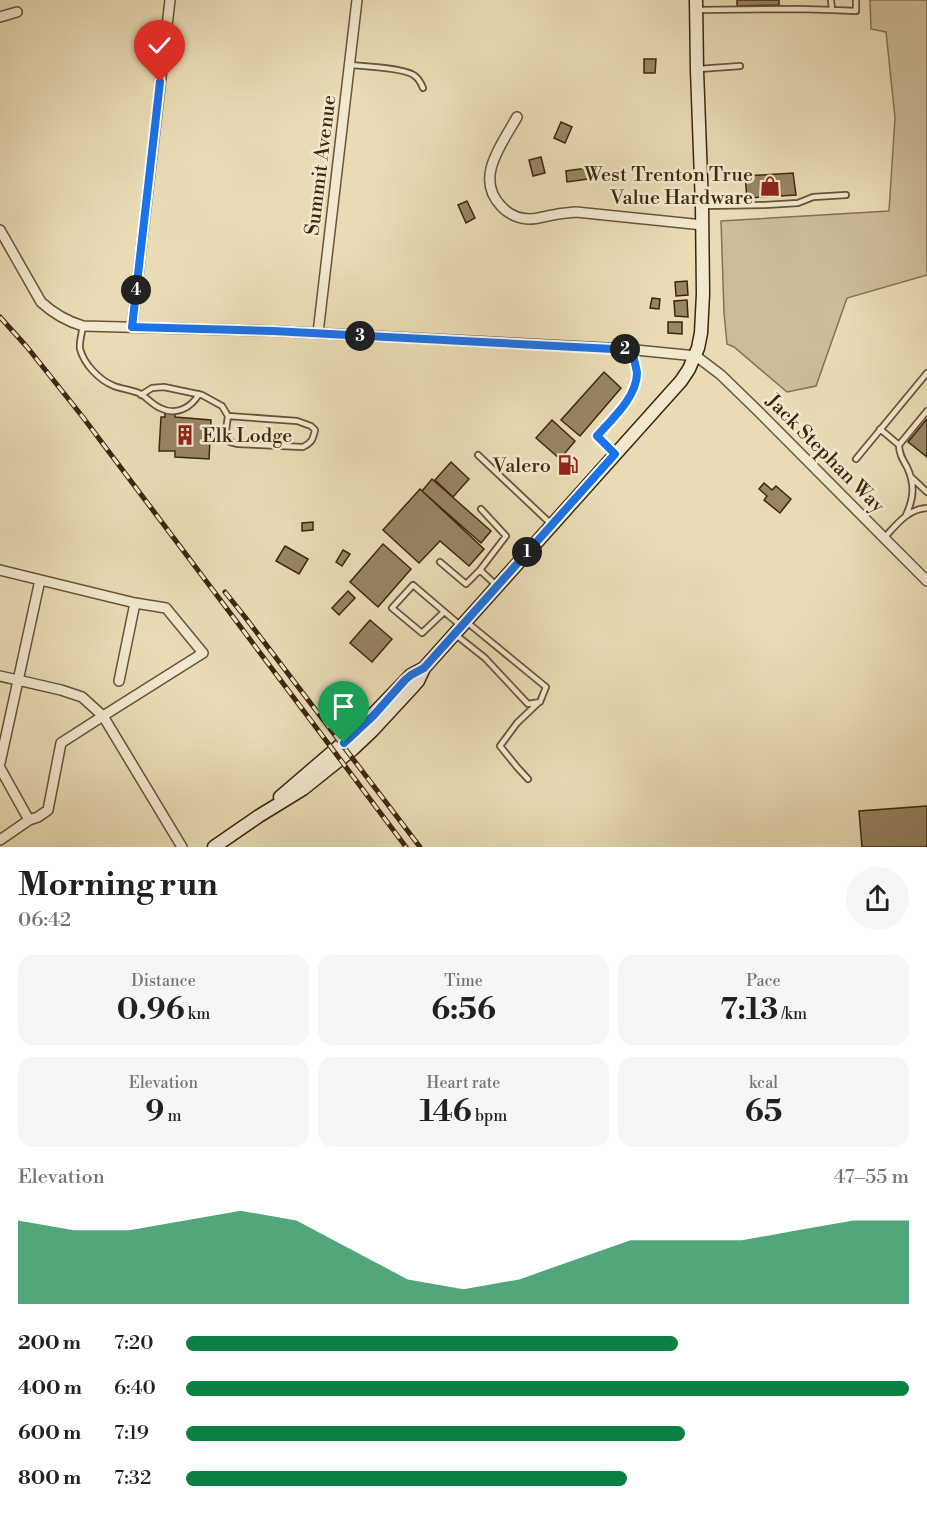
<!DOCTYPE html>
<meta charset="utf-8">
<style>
:root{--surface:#fff;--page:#f6f6f6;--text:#202124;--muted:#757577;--accent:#0b8043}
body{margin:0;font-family:"Libre Bodoni",serif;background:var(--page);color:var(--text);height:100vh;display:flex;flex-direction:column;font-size:22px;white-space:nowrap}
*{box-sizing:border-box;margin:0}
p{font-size:20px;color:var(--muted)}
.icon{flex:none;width:33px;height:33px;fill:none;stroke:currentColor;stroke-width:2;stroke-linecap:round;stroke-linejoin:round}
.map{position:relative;height:847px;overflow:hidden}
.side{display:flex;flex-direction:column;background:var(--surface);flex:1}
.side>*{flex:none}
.pin{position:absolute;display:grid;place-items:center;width:51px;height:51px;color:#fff;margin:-62px -26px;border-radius:50% 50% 50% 0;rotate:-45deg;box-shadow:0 0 6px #0007}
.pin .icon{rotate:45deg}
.km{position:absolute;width:30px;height:30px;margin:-15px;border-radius:50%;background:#222;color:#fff;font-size:16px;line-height:30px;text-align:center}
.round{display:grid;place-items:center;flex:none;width:63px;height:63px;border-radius:32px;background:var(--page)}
.overview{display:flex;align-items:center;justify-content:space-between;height:102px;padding:0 18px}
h1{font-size:33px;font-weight:800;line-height:45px}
.metrics{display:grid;grid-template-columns:repeat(3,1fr);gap:9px;height:102px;padding:6px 18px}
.metrics div{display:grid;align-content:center;border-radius:15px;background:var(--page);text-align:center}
.metrics b{font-size:30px;font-weight:800}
.metrics small{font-size:16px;font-weight:400}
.metrics p{font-size:16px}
.chart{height:168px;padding:12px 18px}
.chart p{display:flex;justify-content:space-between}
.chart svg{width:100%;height:108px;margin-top:6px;fill:var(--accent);opacity:.7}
ul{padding:0 18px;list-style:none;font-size:20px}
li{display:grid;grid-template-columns:96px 72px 1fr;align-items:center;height:45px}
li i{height:15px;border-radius:8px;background:var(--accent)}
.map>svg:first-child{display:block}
.green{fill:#ccbd98;stroke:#867252;stroke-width:1.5}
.building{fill:#978563;stroke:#3f260b;stroke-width:1.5}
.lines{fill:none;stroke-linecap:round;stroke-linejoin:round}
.lane-casing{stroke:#6a5436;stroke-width:8}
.street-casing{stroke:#6a5436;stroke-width:12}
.secondary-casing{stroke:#3f260b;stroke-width:15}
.lane{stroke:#f1e8cf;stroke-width:4.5}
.street{stroke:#f1e8cf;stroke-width:9}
.secondary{stroke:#f1e8cf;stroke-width:12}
.rail-casing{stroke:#3f260b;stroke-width:5}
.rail{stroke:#f1e8cf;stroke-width:3;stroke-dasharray:9;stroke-linecap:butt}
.route-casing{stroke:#fff;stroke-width:12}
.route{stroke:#1a73e8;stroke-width:8}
.labels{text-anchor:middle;stroke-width:5;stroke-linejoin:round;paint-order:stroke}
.street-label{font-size:20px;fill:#3f260b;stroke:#f1e8cf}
.poi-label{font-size:20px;fill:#3f260b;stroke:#f1e8cf;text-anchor:end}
</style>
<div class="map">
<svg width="927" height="847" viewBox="0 0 927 847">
<rect width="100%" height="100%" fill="#e9dcb5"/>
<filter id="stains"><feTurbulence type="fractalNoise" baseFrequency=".00333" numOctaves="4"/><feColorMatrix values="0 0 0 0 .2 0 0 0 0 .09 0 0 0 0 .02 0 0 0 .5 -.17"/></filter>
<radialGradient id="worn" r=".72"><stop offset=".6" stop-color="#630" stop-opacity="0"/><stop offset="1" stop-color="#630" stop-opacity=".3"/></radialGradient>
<path class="green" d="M870 0H927V275L847 298 816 386 787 392 734 347 727 344 724 313 721 221 889 211 895 118 886 32 871 29Z"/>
<path class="building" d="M737 0H779V5L737 6Z
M644 59H656L655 73H644Z
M561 122 572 127 565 143 554 138Z
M541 157 545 173 533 176 529 160Z
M587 168 588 179 567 182 566 171Z
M793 173 796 195 747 198 745 176Z
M467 201 475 218 466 223 458 205Z
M687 281 688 295 676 296 675 282Z
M652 298 660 299 659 309 650 308Z
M687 300 688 317 675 316 674 301Z
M668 322H682V334L668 333Z
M604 372 621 388 580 436 561 420Z
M165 411 175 412V417L211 420 209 459 175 457V451H159L161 417H165Z
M927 419V457L908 442Z
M552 420 575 441 560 459 536 438Z
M451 462 469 479 453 497 435 480Z
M432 479 491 531 481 543 422 491Z
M764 483 772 490 776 486 791 499 780 513 764 500 767 496 759 489Z
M420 489 484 549 469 566 440 541 419 563 383 530Z
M313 522V530L302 531V523Z
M383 544 411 569 378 607 350 582Z
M285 546 308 559 299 574 276 561Z
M343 550 350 554 342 566 336 562Z
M348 591 355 598 339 615 332 608Z
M370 620 392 639 372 662 350 643Z
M927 806V847H862L859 811Z"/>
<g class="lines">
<g class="lane-casing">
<path id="lane" d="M831 0 832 10 856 11V0
M699 10 799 9 832 10
M350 65C363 66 406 68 415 76 419 79 421 83 423 88
M699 69 740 66
M702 206 765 205 798 203 813 197 846 195
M83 326C82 333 79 342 80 349 84 364 99 380 114 386 122 389 132 390 141 394 147 398 153 405 160 408 176 416 191 408 199 394
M141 395 152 388 164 387 202 395 222 406 228 416 225 437 230 442 238 444 303 447C311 443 313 440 315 430L311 426 297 421 228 416
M880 429 899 445
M615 454 597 437C611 420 637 397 637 373 636 366 633 357 632 350
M478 455 550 523
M856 459 927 373
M911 477 927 492
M906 515C914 498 915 484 907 467 903 460 899 454 899 445L927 411
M885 537C897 524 908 509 927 508
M440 562 466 584 480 570 497 586
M480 570 506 536 481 509
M444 612 422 633 392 608 413 585 461 626
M456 635 485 658 528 704 540 702 546 687 468 623
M528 779 517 767 500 746 517 723 538 703"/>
</g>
<g class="street-casing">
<path id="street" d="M0 17 17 12
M517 117C502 144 474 178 501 206 508 214 519 219 530 219 538 219 545 216 553 215 561 213 568 213 576 212L703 225
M0 230 41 302C54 314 66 321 83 326L273 331 626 349 696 356 721 375 760 413 927 581
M132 327 170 0
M318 333 357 0
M0 570 135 603 166 608 203 653 103 716 82 697 61 690 0 676
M119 681 135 603
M0 763 40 580
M0 768 29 820 0 840
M29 820 38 817 48 810 61 743 103 716 182 847"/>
</g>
<g class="secondary-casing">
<path id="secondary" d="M280 797 358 730 411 675 424 668
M214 847 259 816 303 789 353 749 373 730 410 690 418 681 424 668 681 381 689 369 698 348 701 333 703 294 702 206 697 70 696 0"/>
</g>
<use href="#lane" class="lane"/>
<use href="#street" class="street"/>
<use href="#secondary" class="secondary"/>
<g class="rail-casing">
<path id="rail" d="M0 317 27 347 82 416 406 847
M225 592 245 617 420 847"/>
</g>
<use href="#rail" class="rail"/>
</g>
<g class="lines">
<g class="route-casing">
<path id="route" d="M160 82 132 327 273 331 632 350C633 357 636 366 637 373 637 397 611 420 597 436L615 454 424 668 411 675 405 680 373 716 344 743"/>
</g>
<use href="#route" class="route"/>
</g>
<defs>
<g id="shop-bare" transform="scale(1.62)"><path d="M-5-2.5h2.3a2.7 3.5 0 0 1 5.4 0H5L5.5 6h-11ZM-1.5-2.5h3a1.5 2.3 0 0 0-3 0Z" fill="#8f2418" stroke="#f1e8cf" stroke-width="2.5" paint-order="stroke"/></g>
<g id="building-bare" transform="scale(1.62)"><path d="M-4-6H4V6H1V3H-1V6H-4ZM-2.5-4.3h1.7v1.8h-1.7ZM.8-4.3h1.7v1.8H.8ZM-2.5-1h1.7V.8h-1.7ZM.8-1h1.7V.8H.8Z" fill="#8f2418" stroke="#f1e8cf" stroke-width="2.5" paint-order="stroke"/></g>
<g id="fuel-bare" transform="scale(1.62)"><path d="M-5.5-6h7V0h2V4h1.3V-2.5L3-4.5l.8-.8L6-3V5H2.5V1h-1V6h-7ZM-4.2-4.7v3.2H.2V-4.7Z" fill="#8f2418" stroke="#f1e8cf" stroke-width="2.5" paint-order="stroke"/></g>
</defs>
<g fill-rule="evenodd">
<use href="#shop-bare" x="770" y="186"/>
<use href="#building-bare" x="185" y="435"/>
<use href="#fuel-bare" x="568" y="465"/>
</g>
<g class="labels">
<g class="street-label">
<text transform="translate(320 165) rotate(-83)" y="7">Summit Avenue</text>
<text transform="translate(826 453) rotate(45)" y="7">Jack Stephan Way</text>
</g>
<g class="poi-label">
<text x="753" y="181">West Trenton True<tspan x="753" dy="23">Value Hardware</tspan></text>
<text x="202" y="442" text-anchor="start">Elk Lodge</text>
<text x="551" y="472">Valero</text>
</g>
</g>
<rect width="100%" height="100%" filter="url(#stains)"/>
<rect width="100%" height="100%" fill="url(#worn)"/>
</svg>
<div class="pin" style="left:344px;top:743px;background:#1e9e55"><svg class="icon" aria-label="arrive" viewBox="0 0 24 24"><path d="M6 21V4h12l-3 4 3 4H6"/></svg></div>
<div class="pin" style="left:160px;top:82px;background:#d93025"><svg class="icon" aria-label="check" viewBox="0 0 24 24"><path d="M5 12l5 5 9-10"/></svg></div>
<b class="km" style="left:527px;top:552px">1</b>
<b class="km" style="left:625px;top:349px">2</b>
<b class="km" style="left:360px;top:336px">3</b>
<b class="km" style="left:136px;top:290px">4</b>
</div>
<section class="side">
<div class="overview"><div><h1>Morning run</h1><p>06:42</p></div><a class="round"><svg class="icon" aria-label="share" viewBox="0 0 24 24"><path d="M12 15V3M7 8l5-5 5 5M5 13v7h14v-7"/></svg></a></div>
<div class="metrics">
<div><p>Distance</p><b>0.96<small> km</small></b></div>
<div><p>Time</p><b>6:56</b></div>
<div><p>Pace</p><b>7:13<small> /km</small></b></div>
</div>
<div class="metrics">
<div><p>Elevation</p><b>9<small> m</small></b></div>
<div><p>Heart rate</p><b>146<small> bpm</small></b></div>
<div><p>kcal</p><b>65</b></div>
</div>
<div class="chart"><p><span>Elevation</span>47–55 m</p>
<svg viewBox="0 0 160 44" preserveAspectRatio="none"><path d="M0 44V10L10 14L20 14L30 10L40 6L50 10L60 22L70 34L80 38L90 34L100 26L110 18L120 18L130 18L140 14L150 10L160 10V44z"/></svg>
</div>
<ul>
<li><b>200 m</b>7:20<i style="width:68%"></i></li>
<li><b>400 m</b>6:40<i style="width:100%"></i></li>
<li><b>600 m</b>7:19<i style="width:69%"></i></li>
<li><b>800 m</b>7:32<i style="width:61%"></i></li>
</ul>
</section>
